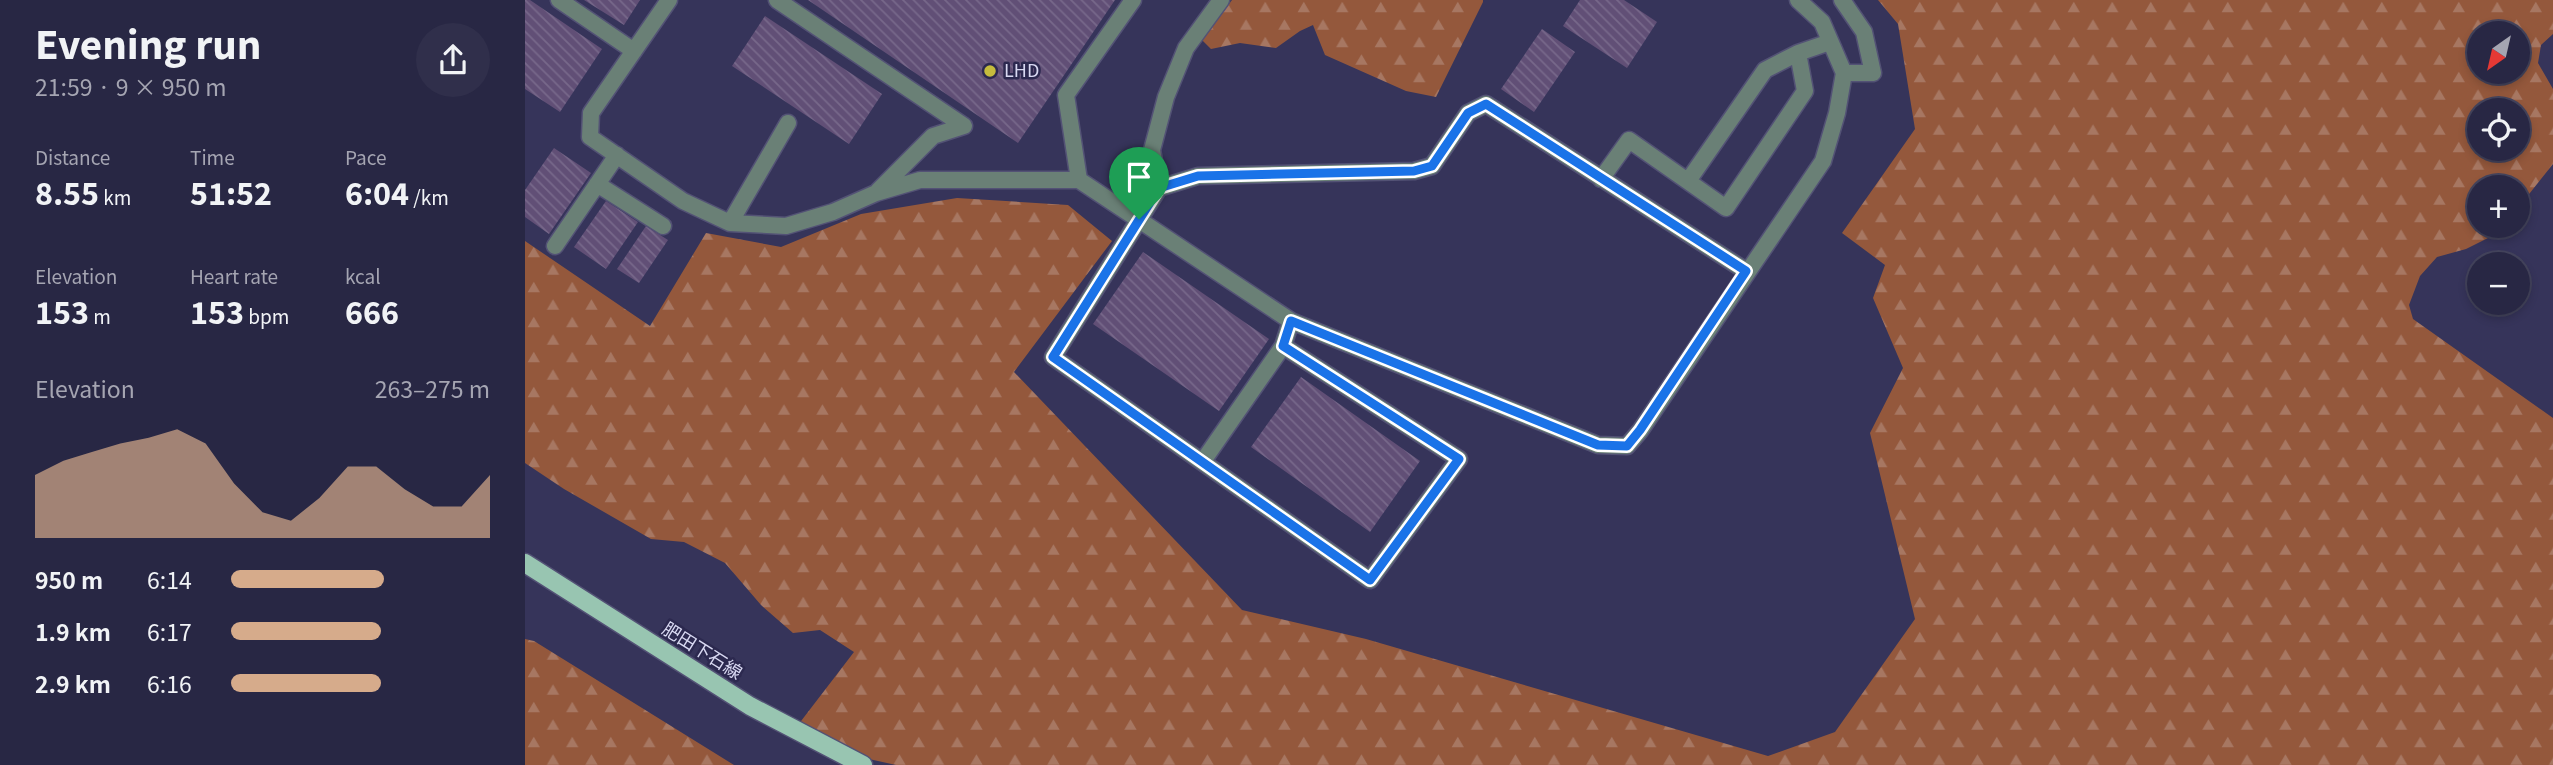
<!DOCTYPE html>
<meta charset="utf-8">
<style>
:root{--surface:#282744;--page:#302f4b;--text:#f1f3f6;--muted:#a5a5b2;--line:#44445d;--accent:#d6ab8b}
body{margin:0;font-family:Georgia,"Noto Sans JP",serif;background:var(--page);color:var(--text);height:100vh;display:flex;flex-direction:column;font-size:26px;white-space:nowrap}
*{box-sizing:border-box;margin:0}
p{font-size:23px;color:var(--muted)}
.icon{flex:none;width:38px;height:38px;fill:none;stroke:currentColor;stroke-width:2;stroke-linecap:round;stroke-linejoin:round}
.map{position:relative;flex:1;overflow:hidden}
.side{display:flex;flex-direction:column;background:var(--surface);width:525px}
.side>*{flex:none}
.needle{width:46px;rotate:214deg}
.tools{position:absolute;left:1942px;top:21px;display:grid;gap:14px}
.tools a{display:grid;place-items:center;width:63px;height:63px;border-radius:50%;background:var(--surface);box-shadow:0 4px 10px #0003,0 0 0 2px var(--line);font-size:35px}
.pin{position:absolute;display:grid;place-items:center;width:60px;height:60px;color:#fff;margin:-72px -30px;border-radius:50% 50% 50% 0;rotate:-45deg;box-shadow:0 0 7px #0007}
.pin .icon{rotate:45deg}
.round{display:grid;place-items:center;flex:none;width:74px;height:74px;border-radius:37px;background:var(--page)}
.head{display:flex;align-items:center;justify-content:space-between;height:119px;padding:0 35px}
h1{font-size:38px;font-weight:800;line-height:52px}
.metrics{display:grid;grid-template-columns:repeat(3,1fr);gap:10px;height:119px;padding:7px 35px}
.metrics div{display:grid;align-content:center}
.metrics b{font-size:30px;font-weight:800}
.metrics small{font-size:19px;font-weight:400}
.metrics p{font-size:19px}
.chart{height:196px;padding:14px 35px}
.chart p{display:flex;justify-content:space-between}
.chart svg{width:100%;height:126px;margin-top:7px;fill:var(--accent);opacity:.7}
ul{padding:0 35px;list-style:none;font-size:23px}
li{display:grid;grid-template-columns:112px 84px 1fr;align-items:center;height:52px}
li i{height:18px;border-radius:9px;background:var(--accent)}
main{display:flex;flex:1;min-height:0}
.map>svg:first-child{display:block}
.forest{fill:url(#forest-firs);fill-rule:evenodd}
.building{fill:url(#building-back-hatch)}
.lines{fill:none;stroke-linecap:round;stroke-linejoin:round}
.minor-casing{stroke:#535275;stroke-width:19}
.major-casing{stroke:#535275;stroke-width:21}
.minor{stroke:#6a8076;stroke-width:16}
.major{stroke:#98c5b1;stroke-width:18}
.route-casing{stroke:#fff;stroke-width:14}
.route{stroke:#1a73e8;stroke-width:9}
.poi-dot{fill:#c5bc3d;stroke:#2c294f;stroke-width:2.5}
.labels{text-anchor:middle;stroke-width:5;stroke-linejoin:round;paint-order:stroke}
.poi-label{font-size:18px;fill:#d9d9f2;stroke:#2c294f;text-anchor:start}
.street-label{font-size:18px;fill:#d9d9f2;stroke:#2c294f}
</style>
<main>
<section class="side">
<div class="head"><div><h1>Evening run</h1><p>21:59 · 9 × 950 m</p></div><a class="round"><svg class="icon" aria-label="share" viewBox="0 0 24 24"><path d="M12 15V3M7 8l5-5 5 5M5 13v7h14v-7"/></svg></a></div>
<div class="metrics">
<div><p>Distance</p><b>8.55<small> km</small></b></div>
<div><p>Time</p><b>51:52</b></div>
<div><p>Pace</p><b>6:04<small> /km</small></b></div>
</div>
<div class="metrics">
<div><p>Elevation</p><b>153<small> m</small></b></div>
<div><p>Heart rate</p><b>153<small> bpm</small></b></div>
<div><p>kcal</p><b>666</b></div>
</div>
<div class="chart"><p><span>Elevation</span>263–275 m</p>
<svg viewBox="0 0 160 44" preserveAspectRatio="none"><path d="M0 44V22L10 17L20 14L30 11L40 9L50 6L60 11L70 25L80 35L90 38L100 30L110 19L120 19L130 27L140 33L150 33L160 22V44z"/></svg>
</div>
<ul>
<li><b>950 m</b>6:14<i style="width:59%"></i></li>
<li><b>1.9 km</b>6:17<i style="width:58%"></i></li>
<li><b>2.9 km</b>6:16<i style="width:58%"></i></li>
</ul>
</section>
<div class="map">
<svg width="2028" height="765" viewBox="0 0 2028 765">
<defs>
<pattern id="forest-firs" width="22" height="20" patternUnits="userSpaceOnUse" patternTransform="scale(1.75)"><rect width="22" height="20" fill="#94583c"/><path d="M5 1l3.5 6h-7zM16 11l3.5 6h-7z" fill="#a77762"/></pattern>
<pattern id="building-back-hatch" width="6" height="6" patternUnits="userSpaceOnUse" patternTransform="scale(1.75)"><rect width="6" height="6" fill="#614f76"/><path d="M-1 5l2 2M0 0l6 6M5-1l2 2" fill="none" stroke="#77688a"/></pattern>
</defs>
<rect width="100%" height="100%" fill="#36345a"/>
<path class="forest" d="M707 0H958V2L911 97 881 91 800 55 788 25 775 31 751 48 715 43 686 49 677 40Z
M1353 0H2028V34L2016 45 2013 63 2028 89V164L1993 208V187H1955V226H1976L1967 236 1941 249 1912 257 1895 276 1884 305 1888 319 2028 418V765H371L335 757 273 725 329 652 295 630 268 633 236 605 200 563 159 542 126 539 39 489 0 463V241L125 326 181 233 256 247 336 214 432 198 543 205 587 241 489 372 717 610 841 639 1243 756 1310 732 1390 619 1345 433 1378 368 1348 298 1360 265 1317 233 1390 129 1373 24ZM1955 33H1993V72H1955ZM1955 110H1993V149H1955Z
M0 639 9 641 209 765H0Z"/>
<path class="building" d="M0 0H5L77 49 35 112 0 89Z
M59 0H115L99 25Z
M283 0H590L493 143Z
M1055 0H1099L1132 22 1102 68 1038 26Z
M240 16 357 94 324 144 207 66Z
M1017 29 1050 52 1009 112 976 89Z
M29 148 66 173 24 234 0 217V190Z
M81 201 113 222 81 269 49 247Z
M121 226 143 240 114 283 92 269Z
M618 252 744 339 694 411 568 324Z
M776 377 895 461 845 532 726 447Z"/>
<g class="lines">
<g class="minor-casing">
<path id="minor" d="M34 0 109 51
M144 0 66 113 65 137 158 201 205 223 261 226 308 212 351 193 395 180H554L766 321 1073 445 1102 446 1115 431 1298 161 1312 113 1319 73 1297 22 1273 0
M252 0 439 126 408 136 353 191
M696 0 661 48 641 97 627 150 634 188 528 357 845 580 934 459 758 346
M1317 0 1339 32 1348 73H1319
M1076 179 1104 140 1201 208 1280 91 1273 53 1305 42
M554 180 541 95 608 0
M1163 181 1240 70 1273 53
M72 184 138 226
M634 188 673 176 889 171 907 166 943 113 961 104 1221 271
M205 223 263 123
M30 246 92 155
M678 461 758 346 766 321"/>
</g>
<g class="major-casing">
<path id="major" d="M0 563 225 706 338 765"/>
</g>
<use href="#minor" class="minor"/>
<use href="#major" class="major"/>
</g>
<g class="lines">
<g class="route-casing">
<path id="route" d="M961 104 1221 271 1115 430 1102 446 1073 445 766 321 758 346 934 459 845 580 528 357 634 188 673 176 889 171 907 166 943 113Z"/>
</g>
<use href="#route" class="route"/>
</g>
<circle class="poi-dot" cx="465" cy="71" r="7"/>
<g class="labels">
<g class="poi-label">
<text x="479" y="77">LHD</text>
</g>
<g class="street-label">
<text transform="translate(177 651) rotate(32)" y="6">肥田下石線</text>
</g>
</g>
</svg>
<div class="tools">
<a><svg class="needle" viewBox="-14 -14 28 28"><path d="M0-13l5 13h-10z" fill="#e53935"/><path d="M0 13l5-13h-10z" fill="#a5a5b2"/></svg></a>
<a><svg class="icon" aria-label="locate" viewBox="0 0 24 24"><circle cx="12" cy="12" r="6"/><path d="M12 2v4M12 18v4M2 12h4M18 12h4"/></svg></a>
<a>+</a>
<a>−</a>
</div>
<div class="pin" style="left:614px;top:219px;background:#1e9e55"><svg class="icon" aria-label="arrive" viewBox="0 0 24 24"><path d="M6 21V4h12l-3 4 3 4H6"/></svg></div>
</div>
</main>
